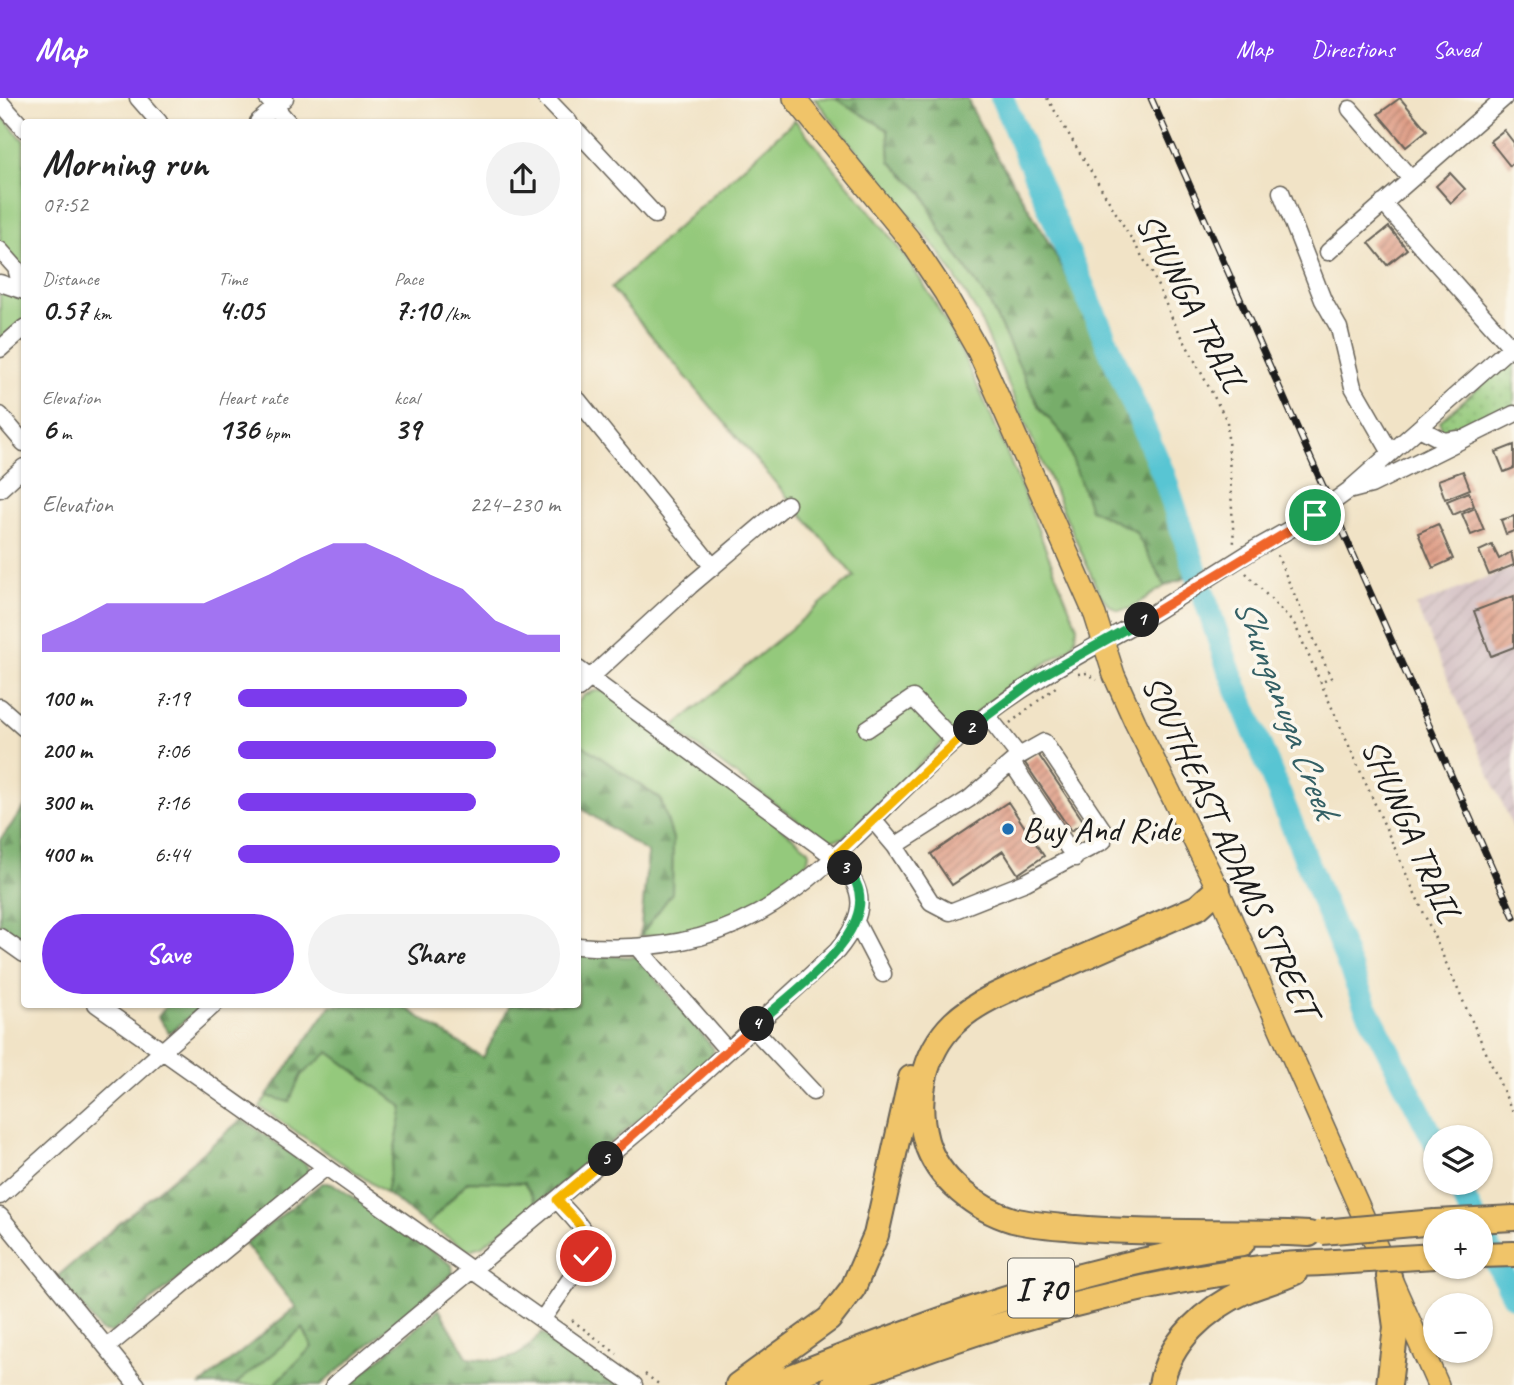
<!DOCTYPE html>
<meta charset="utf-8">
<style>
:root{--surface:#fff;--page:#f2f2f2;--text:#222;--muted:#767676;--accent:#7c3aed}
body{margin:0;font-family:Caveat,sans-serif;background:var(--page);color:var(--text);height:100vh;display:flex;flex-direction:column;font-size:26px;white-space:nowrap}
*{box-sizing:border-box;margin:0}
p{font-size:23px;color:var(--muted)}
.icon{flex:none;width:38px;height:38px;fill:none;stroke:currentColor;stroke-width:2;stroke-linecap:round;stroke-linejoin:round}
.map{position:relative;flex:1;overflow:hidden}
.details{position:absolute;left:21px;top:21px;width:560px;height:889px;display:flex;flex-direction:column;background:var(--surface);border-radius:7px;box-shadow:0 2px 5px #0004}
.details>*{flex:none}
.tools{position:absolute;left:1423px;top:1027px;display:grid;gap:14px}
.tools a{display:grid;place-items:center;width:70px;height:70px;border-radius:50%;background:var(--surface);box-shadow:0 2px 5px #0004;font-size:35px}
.pin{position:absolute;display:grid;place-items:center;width:60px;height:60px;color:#fff;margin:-30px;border:4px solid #fff;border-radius:50%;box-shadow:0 2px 7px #0007}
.km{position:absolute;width:35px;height:35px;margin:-18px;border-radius:50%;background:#222;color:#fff;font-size:19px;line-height:35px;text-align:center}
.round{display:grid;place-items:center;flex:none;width:74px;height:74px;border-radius:37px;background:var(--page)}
.overview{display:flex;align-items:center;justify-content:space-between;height:119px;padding:0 21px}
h1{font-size:38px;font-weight:700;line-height:52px}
.stats{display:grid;grid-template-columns:repeat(3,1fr);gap:10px;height:119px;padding:7px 21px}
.stats div{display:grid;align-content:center}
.stats b{font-size:30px;font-weight:700}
.stats small{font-size:19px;font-weight:400}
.stats p{font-size:19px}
.chart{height:196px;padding:14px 21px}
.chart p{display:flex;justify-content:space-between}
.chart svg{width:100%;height:126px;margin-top:7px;fill:var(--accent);opacity:.7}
.action{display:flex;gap:14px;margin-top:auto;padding:14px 21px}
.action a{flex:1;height:80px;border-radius:42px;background:var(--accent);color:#fff;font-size:28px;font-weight:700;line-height:80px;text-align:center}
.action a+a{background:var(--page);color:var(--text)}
ul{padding:0 21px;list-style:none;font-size:23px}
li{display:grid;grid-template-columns:112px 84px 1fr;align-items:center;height:52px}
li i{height:18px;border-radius:9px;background:var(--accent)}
header{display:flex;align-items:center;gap:42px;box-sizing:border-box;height:98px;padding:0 35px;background:var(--accent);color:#fff}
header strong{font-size:33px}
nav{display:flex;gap:38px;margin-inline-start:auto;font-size:24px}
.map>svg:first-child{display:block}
.industrial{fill:url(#industrial-furrows)}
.grass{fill:#94c97b;stroke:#58724c;stroke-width:2}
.forest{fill:url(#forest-firs);stroke:#4a6444;stroke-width:2}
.park{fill:url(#park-dots);stroke:#58724c;stroke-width:2}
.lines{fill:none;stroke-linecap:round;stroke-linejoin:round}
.river{stroke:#59c5d3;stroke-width:24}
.building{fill:url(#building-hatch)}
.minor-casing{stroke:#676258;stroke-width:19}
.major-casing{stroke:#676258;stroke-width:24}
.highway-casing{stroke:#676258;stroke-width:28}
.path{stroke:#676258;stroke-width:2.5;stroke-dasharray:2 5;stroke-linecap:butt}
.minor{stroke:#fff;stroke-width:16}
.major{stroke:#f0c469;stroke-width:21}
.highway{stroke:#f0c469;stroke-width:24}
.rail-casing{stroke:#1c1c1c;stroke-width:7}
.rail{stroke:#fbf7ec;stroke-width:4.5;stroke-dasharray:13;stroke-linecap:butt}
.minor-bridge-casing{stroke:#676258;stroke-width:19;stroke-linecap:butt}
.highway-bridge-casing{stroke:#676258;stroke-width:28;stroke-linecap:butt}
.minor-bridge{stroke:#fff;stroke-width:16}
.highway-bridge{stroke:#f0c469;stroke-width:24}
.split-1-casing{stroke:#fff;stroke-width:14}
.split-2-casing{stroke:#fff;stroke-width:14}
.split-3-casing{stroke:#fff;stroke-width:14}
.split-4-casing{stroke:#fff;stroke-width:14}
.split-5-casing{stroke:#fff;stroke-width:14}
.split-6-casing{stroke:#fff;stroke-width:14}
.split-1{stroke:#f0652b;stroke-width:9}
.split-2{stroke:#22a559;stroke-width:9}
.split-3{stroke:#f5b400;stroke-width:9}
.split-4{stroke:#22a559;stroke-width:9}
.split-5{stroke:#f0652b;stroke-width:9}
.split-6{stroke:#f5b400;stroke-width:9}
.poi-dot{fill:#1f6fb2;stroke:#fbf7ec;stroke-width:2.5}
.labels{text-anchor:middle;stroke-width:7;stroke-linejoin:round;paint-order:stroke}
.shield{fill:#fbf7ec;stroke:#5f5e5a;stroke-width:2}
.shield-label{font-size:33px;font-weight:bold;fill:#1c1c1c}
.street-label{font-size:35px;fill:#1c1c1c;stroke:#fbf7ec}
.poi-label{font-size:35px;fill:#1c1c1c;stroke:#fbf7ec;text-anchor:start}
.water-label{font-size:37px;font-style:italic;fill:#346065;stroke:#fbf7ec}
</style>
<header>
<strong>Map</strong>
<nav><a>Map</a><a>Directions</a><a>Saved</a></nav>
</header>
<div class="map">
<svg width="1514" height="1287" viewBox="0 0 1514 1287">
<defs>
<pattern id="industrial-furrows" width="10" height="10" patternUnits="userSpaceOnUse" patternTransform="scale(1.75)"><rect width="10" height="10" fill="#d2bec2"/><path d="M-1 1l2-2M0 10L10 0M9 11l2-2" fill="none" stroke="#b4a3a6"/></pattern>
<pattern id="forest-firs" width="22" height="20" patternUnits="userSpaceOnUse" patternTransform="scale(1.75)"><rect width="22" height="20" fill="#77ad6b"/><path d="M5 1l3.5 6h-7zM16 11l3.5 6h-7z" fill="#618c57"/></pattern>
<pattern id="park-dots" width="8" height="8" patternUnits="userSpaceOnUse" patternTransform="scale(1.75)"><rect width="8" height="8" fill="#94c97b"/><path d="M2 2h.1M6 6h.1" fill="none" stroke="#7fac6a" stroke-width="1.8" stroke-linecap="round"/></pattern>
<pattern id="building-hatch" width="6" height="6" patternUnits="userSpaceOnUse" patternTransform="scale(1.75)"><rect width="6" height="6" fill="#df9d86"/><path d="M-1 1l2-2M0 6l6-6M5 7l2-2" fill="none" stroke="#b47f6d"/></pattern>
</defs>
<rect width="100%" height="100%" fill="#fbf7ec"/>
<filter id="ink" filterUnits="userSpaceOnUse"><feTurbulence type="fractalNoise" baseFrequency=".0143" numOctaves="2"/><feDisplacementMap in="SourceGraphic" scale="14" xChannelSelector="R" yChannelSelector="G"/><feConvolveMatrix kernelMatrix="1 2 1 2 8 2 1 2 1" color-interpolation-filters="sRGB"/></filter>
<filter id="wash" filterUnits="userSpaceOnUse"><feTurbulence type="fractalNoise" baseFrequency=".00686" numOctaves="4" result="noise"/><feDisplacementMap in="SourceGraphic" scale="28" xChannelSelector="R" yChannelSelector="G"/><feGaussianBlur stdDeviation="1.57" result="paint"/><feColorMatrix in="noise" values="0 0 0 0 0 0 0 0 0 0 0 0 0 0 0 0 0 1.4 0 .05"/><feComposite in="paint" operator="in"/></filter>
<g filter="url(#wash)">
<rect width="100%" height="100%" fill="#f1e3c6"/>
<path class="industrial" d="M1514 469V732L1416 508Z"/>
<path class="grass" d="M814 0H835L888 32 890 63 923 95 941 134 989 204 1039 309 1064 338 1090 410 1135 433 1165 488 1129 511 1118 512 1108 506 1099 495 977 214 940 155Z
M0 16 24 43V178L0 148Z
M795 22C846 86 904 147 943 219 996 317 1034 425 1077 528L1076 539 1071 549 1004 592 944 643 843 740 831 742 819 738 672 630 854 478 611 190Z
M0 190 24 199V224L0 242Z
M594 593H608L809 752C812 794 713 828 678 835 666 838 653 837 640 838L672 795 673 741 661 701 578 644V604L584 597Z
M329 954 403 1009 386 1095 260 1009 267 998 289 1004 301 977Z
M468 1083 524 1085 537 1106 482 1148 469 1152 427 1127Z
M303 1230 312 1249 274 1287H235Z"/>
<path class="forest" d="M835 0H967C991 55 1028 105 1056 158 1110 260 1151 371 1188 479L1165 488 1135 433 1090 411 1064 338 1039 309 989 204 941 133 923 95 890 63 888 32Z
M578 644 660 701 673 741 672 795 640 838 648 755 578 708Z
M24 710V843L0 826V742Z
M578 857 638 859 714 951 711 961 537 1106 524 1085 468 1083 427 1127 386 1095 403 1009 329 954 301 977 289 1004 267 998 331 907H401L483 960 510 907 578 906Z
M167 907H204L169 935 158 919Z
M242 1021 306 1066 309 1073 302 1083 111 1235 101 1233 58 1178Z
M322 1085H332L452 1167 453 1175 321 1287H274L312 1249 303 1230 235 1287H201L296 1209 245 1146Z
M439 1211 468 1260C503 1264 518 1265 541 1235L621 1287H348Z"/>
<path class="park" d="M1514 259V308L1451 335 1442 334 1440 323Z"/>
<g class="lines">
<path class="river" d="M1002 0 1163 375 1228 569 1365 907 1435 1044
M1456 1085 1476 1124
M1480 1133 1514 1198"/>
</g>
<g id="blocks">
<path class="building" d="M1400 0 1427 32 1406 49 1378 16Z
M1504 32 1514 45V64L1510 68 1490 43Z
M1450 75 1465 91 1451 105 1436 88Z
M1389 129 1407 151 1387 167 1369 145Z
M1514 347V370L1504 374 1496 354Z
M1463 373 1470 391 1445 401 1438 382Z
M1469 394 1474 408 1453 417 1447 403Z
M1475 410 1484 432 1471 437 1462 416Z
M1514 418V433L1506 436 1501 422Z
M1438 426 1453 461 1433 470 1418 435Z
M1492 447 1499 461 1511 454 1514 467 1489 477 1479 453Z
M1514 498V549L1491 558 1474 513Z
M1038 656 1084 724 1071 733 1025 665Z
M1008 704 1044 758 1018 776 1003 753 952 787 931 756Z"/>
</g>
</g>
<g filter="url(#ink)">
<use href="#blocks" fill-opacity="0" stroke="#676258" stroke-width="2"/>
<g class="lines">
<g class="minor-casing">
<path id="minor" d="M138 0 159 24
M267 0 288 24
M546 0 569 24
M0 4 24 31
M1350 11 1411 81
M258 24 285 0
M578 34 655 117
M1281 94 1323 202 1339 230 1353 289 1391 355
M1383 105 1511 249
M0 152 16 170 22 192
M1328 154 1504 0
M0 185 24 193
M0 251 24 230
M578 302 713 469
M0 317 24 345
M1419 330 1444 343 1458 341
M0 391 24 369
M1350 391 1514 246
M1255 451 1315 417 1348 393 1371 387 1514 316
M578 591 690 488 787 406
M0 609 24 630
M987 617 1019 658 969 701 895 748 931 804 950 814 1026 784 1103 743V732L1044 644 1019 658
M867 631 913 600 955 644
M1012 665 1075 760
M873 722 895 748
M856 824 883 876
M0 839 24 856
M578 848C776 864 829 753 961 638 1017 589 1079 557 1144 521
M637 849 728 953
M96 906 634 1287
M753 930 813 994
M0 1098 215 906
M0 1118 137 1287
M542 1222 586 1158C594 1135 572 1120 557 1102
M107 1249 326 1069
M334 1287 658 1017 837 853C866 817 869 792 834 759L578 571"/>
</g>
<g class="major-casing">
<path id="major" d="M794 0 909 141 945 195 978 253 1095 517 1114 577 1135 624 1218 791 1438 1287"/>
</g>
<g class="highway-casing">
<path id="highway" d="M1218 791 1198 809C1149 830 1101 852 1052 873 1020 887 980 900 954 925 923 955 915 1002 926 1043 937 1081 976 1111 1013 1122 1033 1127 1055 1128 1076 1130 1153 1137 1231 1132 1309 1136
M1436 1124 1514 1120
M1480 1157 1514 1156
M738 1287 829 1221 853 1190 876 1137 911 980
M771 1287C923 1226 1078 1167 1242 1145
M833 1287C975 1229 1123 1186 1276 1168 1296 1165 1315 1166 1335 1164
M1161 1287C1169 1243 1206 1211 1245 1193 1261 1186 1279 1182 1295 1174
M1389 1287 1396 1229 1389 1178"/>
</g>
<path class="path" d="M1047 0 1152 175 1172 220 1227 323 1234 446
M1277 457 1331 580 1320 585
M1246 475 1295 527 1514 1017
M1078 576 1087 575 1097 582
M1010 625 1057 588
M572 1222 617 1256
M645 1276 660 1287"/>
<use href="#minor" class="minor"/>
<use href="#major" class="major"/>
<use href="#highway" class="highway"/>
<g class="rail-casing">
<path id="rail" d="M1151 0 1514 819"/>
</g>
<use href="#rail" class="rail"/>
<g class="minor-bridge-casing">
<path id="minor-bridge" d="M1144 521 1255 451"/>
</g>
<g class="highway-bridge-casing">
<path id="highway-bridge" d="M1322 1134 1435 1124
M1335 1164 1435 1158"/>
</g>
<use href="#minor-bridge" class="minor-bridge"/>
<use href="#highway-bridge" class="highway-bridge"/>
</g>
</g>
<g class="lines" filter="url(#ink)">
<g class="split-1-casing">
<path id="split-1" d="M1142 522 1315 417"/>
</g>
<g class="split-2-casing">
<path id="split-2" d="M971 630 1038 580 1142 522"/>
</g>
<g class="split-3-casing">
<path id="split-3" d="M845 770 834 759 971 630"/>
</g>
<g class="split-4-casing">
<path id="split-4" d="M757 926C791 895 899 821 845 770"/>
</g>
<g class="split-5-casing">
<path id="split-5" d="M606 1061 757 926"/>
</g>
<g class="split-6-casing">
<path id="split-6" d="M586 1158C594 1135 572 1120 557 1102L606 1061"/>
</g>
<use href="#split-1" class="split-1"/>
<use href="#split-2" class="split-2"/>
<use href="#split-3" class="split-3"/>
<use href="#split-4" class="split-4"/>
<use href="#split-5" class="split-5"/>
<use href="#split-6" class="split-6"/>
</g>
<circle class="poi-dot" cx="1008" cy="731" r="7"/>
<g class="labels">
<rect class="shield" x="1008" y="1160.5" width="66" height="59" rx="5"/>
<g class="shield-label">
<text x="1041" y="1202">I 70</text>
</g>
<g class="street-label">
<text transform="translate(1192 204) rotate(62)" y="12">SHUNGA TRAIL</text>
<text transform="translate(1412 732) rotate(66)" y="12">SHUNGA TRAIL</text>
<text transform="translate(1231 748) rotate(65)" y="12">SOUTHEAST ADAMS STREET</text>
</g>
<g class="poi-label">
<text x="1022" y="743">Buy And Ride</text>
</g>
<g class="water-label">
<text transform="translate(1287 609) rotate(69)" y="13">Shunganuga Creek</text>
</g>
</g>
</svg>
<div class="tools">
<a><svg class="icon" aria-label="layers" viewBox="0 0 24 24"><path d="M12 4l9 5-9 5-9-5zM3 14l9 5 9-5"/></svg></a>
<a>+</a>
<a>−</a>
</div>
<div class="pin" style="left:1315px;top:417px;background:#1e9e55"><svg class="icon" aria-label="arrive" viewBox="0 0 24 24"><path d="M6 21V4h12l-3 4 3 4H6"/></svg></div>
<div class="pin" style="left:586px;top:1158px;background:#d93025"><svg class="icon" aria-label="check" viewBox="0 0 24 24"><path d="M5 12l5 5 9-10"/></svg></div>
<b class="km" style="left:1142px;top:522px">1</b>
<b class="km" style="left:971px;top:630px">2</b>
<b class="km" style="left:845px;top:770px">3</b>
<b class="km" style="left:757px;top:926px">4</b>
<b class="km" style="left:606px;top:1061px">5</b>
<section class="details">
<div class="overview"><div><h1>Morning run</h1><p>07:52</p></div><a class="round"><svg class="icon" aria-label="share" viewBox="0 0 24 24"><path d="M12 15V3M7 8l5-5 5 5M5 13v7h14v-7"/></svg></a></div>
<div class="stats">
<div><p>Distance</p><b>0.57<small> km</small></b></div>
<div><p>Time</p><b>4:05</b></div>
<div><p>Pace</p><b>7:10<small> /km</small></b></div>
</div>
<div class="stats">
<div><p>Elevation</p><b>6<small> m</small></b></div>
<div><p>Heart rate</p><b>136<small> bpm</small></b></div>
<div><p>kcal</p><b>39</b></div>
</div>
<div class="chart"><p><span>Elevation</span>224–230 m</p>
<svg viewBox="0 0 160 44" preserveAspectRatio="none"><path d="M0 44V38L10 33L20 27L30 27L40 27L50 27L60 22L70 17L80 11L90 6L100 6L110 11L120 17L130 22L140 33L150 38L160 38V44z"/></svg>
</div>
<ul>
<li><b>100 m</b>7:19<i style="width:71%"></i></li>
<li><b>200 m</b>7:06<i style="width:80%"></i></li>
<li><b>300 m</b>7:16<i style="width:74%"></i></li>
<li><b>400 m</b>6:44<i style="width:100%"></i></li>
</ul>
<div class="action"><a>Save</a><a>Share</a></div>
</section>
</div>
